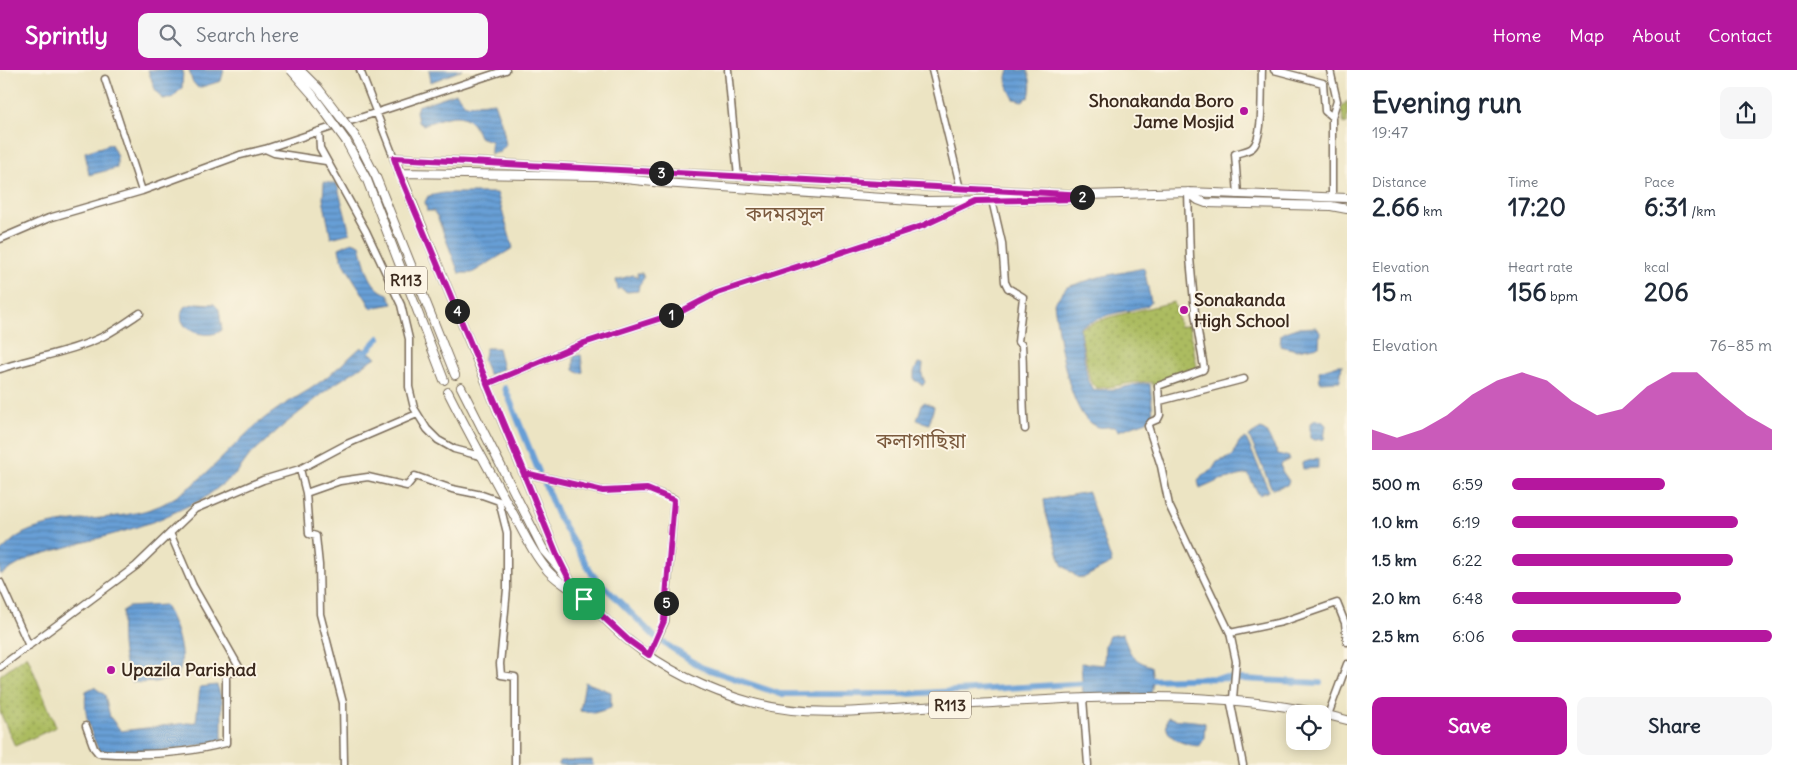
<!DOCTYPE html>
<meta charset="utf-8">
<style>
:root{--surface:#fff;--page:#f6f6f7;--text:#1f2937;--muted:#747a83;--accent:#b5179e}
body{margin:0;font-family:Delius,"Noto Sans Bengali",sans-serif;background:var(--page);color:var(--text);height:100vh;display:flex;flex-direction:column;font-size:19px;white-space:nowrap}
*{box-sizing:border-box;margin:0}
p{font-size:16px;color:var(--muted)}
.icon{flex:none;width:28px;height:28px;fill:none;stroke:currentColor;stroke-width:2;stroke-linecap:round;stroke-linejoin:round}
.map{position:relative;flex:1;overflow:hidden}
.panel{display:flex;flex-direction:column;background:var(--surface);width:450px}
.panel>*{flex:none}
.tools{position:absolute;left:1286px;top:635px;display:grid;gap:10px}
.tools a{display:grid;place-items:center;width:45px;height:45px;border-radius:10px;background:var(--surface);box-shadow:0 2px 12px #0003;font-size:25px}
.pin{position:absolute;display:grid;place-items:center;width:42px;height:42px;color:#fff;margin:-21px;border-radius:10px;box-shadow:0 2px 8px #0006}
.km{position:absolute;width:25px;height:25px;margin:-12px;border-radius:50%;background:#222;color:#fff;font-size:14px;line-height:25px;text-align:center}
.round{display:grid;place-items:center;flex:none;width:52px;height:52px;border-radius:10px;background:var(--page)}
.summary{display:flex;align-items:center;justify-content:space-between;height:85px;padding:0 25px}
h1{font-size:28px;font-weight:800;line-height:38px}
.figures{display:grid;grid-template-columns:repeat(3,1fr);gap:8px;height:85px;padding:5px 25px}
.figures div{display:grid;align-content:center}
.figures b{font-size:25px;font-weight:800}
.figures small{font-size:14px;font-weight:400}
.figures p{font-size:14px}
.chart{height:140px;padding:10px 25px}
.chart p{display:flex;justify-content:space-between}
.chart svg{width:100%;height:90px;margin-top:5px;fill:var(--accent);opacity:.7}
.action{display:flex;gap:10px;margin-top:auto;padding:10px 25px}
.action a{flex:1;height:58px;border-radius:10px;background:var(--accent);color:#fff;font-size:20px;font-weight:800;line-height:58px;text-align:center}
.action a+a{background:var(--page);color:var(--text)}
ul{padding:0 25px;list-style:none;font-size:16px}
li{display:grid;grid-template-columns:80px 60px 1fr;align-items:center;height:38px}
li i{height:12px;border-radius:6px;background:var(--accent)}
header{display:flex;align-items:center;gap:30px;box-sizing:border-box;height:70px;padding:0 25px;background:var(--accent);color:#fff}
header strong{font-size:24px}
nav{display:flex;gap:28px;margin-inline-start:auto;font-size:18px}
.search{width:350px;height:45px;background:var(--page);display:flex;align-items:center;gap:12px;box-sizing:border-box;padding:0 18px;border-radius:10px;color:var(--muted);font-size:19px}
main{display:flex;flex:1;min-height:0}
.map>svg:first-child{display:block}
.park{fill:url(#park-dots);stroke:#74733f}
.water{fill:url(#water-rules);stroke:#51647a}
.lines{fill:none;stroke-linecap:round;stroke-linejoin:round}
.canal{stroke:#679fd6;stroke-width:6}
.minor-casing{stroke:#796b58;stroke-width:9}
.major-casing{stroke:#796b58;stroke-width:10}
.minor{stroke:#fff;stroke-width:6}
.major{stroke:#fff;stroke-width:8}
.major-bridge-casing{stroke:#796b58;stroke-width:10;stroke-linecap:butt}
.major-bridge{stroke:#fff;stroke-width:8}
.route-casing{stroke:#fff;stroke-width:10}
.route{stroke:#b5179e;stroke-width:6}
.poi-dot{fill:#b5179e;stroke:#fcf5e5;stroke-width:2}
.labels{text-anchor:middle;stroke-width:4;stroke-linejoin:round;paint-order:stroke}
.shield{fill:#fcf5e5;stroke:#75675a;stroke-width:1}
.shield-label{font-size:16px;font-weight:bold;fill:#3b2a1e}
.poi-label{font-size:18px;font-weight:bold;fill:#3b2a1e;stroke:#fcf5e5;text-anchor:start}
.quarter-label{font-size:20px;fill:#7b5a3e;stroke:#fcf5e5}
</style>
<header>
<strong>Sprintly</strong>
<div class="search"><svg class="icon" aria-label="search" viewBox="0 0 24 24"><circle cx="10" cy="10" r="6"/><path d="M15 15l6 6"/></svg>Search here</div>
<nav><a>Home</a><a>Map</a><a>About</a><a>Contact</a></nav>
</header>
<main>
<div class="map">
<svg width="1347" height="695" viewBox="0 0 1347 695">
<defs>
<pattern id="park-dots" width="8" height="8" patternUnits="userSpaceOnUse" patternTransform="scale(1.25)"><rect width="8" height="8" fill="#acbc60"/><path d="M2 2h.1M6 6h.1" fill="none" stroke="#8d994f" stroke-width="1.8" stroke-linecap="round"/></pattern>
<pattern id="water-rules" width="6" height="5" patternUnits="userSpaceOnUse" patternTransform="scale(1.25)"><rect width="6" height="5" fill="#679fd6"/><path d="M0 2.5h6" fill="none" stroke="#5682ad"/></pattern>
</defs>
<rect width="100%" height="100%" fill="#fcf5e5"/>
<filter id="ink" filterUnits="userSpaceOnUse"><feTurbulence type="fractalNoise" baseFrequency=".02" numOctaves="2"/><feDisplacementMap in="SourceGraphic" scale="10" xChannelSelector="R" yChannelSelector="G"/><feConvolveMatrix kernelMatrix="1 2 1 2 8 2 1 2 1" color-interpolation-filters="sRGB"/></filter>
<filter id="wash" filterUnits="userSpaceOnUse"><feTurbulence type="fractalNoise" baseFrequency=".0096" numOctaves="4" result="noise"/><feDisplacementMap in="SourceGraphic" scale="20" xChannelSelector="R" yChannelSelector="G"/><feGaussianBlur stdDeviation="1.12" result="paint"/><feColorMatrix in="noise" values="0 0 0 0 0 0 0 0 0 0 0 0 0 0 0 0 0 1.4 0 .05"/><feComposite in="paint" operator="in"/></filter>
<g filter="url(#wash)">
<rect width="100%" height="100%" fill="#ece4c3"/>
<path class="park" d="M1347 31V53L1344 54 1341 39Z
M1174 232 1180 257 1189 255 1198 303 1155 318 1151 312C1134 310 1114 318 1096 318L1090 311 1080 258 1110 247Z
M27 585 56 657 15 676 0 642V605Z"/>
<path class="water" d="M148 0H183L182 18 172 28 162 29 155 19Z
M189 0H224L221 11 198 18 192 11Z
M429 0H462L431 12Z
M1009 0H1027C1031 10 1032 16 1029 27L1022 31 1014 29C1009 20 1004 11 1009 0Z
M456 23 466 35 494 32 503 58 506 75 500 82 491 84V71L479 67C468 35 447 47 423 55L418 52 416 41 418 36Z
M111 74 117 86V98L89 105 85 82Z
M324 112 337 114 350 163 331 168 323 129Z
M444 123H497L513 178 472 203H459L437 146 433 141H427L425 132 428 126Z
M352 172 360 175C365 193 368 218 388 224L393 234 371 238C364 223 340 193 339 178Z
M1144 198 1151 232 1147 236 1108 245 1079 257 1088 311 1093 320 1116 319 1143 313 1150 314 1153 344 1147 351 1118 361 1114 357C1108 356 1101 359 1095 356 1068 345 1058 262 1054 233L1067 217 1099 207Z
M637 203H642L644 208 639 215 638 221 627 222 620 218 618 220 616 210 633 205 638 207Z
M196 233 214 234 219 239 222 260C208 271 171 260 184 237Z
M1316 257 1320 261 1319 276 1297 280 1280 276 1281 264 1296 258Z
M361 277 376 287 332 316 279 359 249 386 236 404 203 429 158 450 125 461 31 487 0 505V482C6 477 11 471 17 467 52 444 119 454 161 435 203 415 230 375 266 347 284 333 305 324 323 310 336 300 349 288 361 277Z
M486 278H498L503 299 489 305 483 290Z
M581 285 583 302 579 303 574 300V286Z
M918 293 923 294 922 305 925 312 923 315 914 310V302Z
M1338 295H1342L1340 311 1320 312 1319 301Z
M925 332 934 337 929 354 917 350 922 334Z
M1315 350 1322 351 1326 355 1324 369 1315 370 1310 368V354Z
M1261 359 1266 362 1278 384 1289 387V390L1281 394 1282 401 1289 411 1287 415 1272 419 1249 366Z
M1246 368 1269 421 1259 425 1248 404 1220 410 1200 419 1198 411 1202 405 1212 400 1217 392 1233 386 1239 372Z
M1318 388V398L1303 399 1302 393Z
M1088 422 1112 493 1083 508 1077 507 1062 495 1046 444 1044 430Z
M164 535C174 548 187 587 179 602 174 612 142 614 132 612 121 591 120 563 123 540L128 537Z
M1123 564C1129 582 1131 590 1151 596L1153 611 1151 624 1083 626 1081 593 1104 595 1105 575 1109 566Z
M585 612 611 622V638L594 643 580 641Z
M217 615 222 630V669C181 682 141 684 99 681 90 661 83 644 86 621L94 617 105 625 110 647 121 661 196 652 200 617Z
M1168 647C1181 652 1193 649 1205 653L1204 668 1199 676C1183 675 1160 667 1168 647Z
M592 690 593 695H559V691Z"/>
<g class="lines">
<path class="canal" d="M362 286 379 268
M505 318 539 402
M545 415 557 444 592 504 655 567
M661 571 701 597 780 624H905L1091 613
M1146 610 1223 608 1320 613"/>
</g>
</g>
<g filter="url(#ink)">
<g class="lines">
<g class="minor-casing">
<path id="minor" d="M360 0 394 88
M728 0 738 107
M932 0 961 119
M1274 0 1323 13 1325 41 1332 47
M1330 0 1337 31 1332 47V127
M105 9 142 121
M319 61 320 78 366 161 401 235 409 269V317L414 338 427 359 438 370 454 379 480 386
M265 79 274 83 326 91
M1188 122 1190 188 1195 243 1204 298 1203 300 1158 316 1160 345 1158 349 1151 352 1148 356 1161 396 1169 435 1230 563 1236 591 1233 629
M1238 125 1235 84C1240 82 1250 81 1253 77 1264 66 1261 17 1262 0
M992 130 1002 173 1005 212 1008 218 1023 227 1018 272 1022 275C1024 303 1022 330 1025 359
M0 169 49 148 142 121 240 85 265 79 506 0
M0 299C34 287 72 282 104 266 116 260 128 251 140 243
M487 314 584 273 680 242 717 223 922 156 976 131
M1160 331 1244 309
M300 399 306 423 309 464 316 466 319 495 320 544 343 633 344 695
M525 403 603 421 647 419 674 429 665 551 649 585
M306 423 340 411 368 407 407 416 415 406 452 419 482 425 499 431 507 463V519L500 594 501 605 515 607V695
M0 512 29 576
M1230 563 1282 552 1337 533 1345 553 1347 572
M0 597 136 496 195 439 263 410 300 399 347 374 417 344
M1083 628 1088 695
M1230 629 1243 695
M1328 645 1347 594
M86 656 94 678 98 683C141 686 185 684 226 673V607L228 603 239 601V597L193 516 170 463"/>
</g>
<g class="major-casing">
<path id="major" d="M355 66 376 107 455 305
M346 71 367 110 444 310
M399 103 597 106 663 113 926 131 1078 129 1087 125
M1188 122 1198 130 1206 133 1331 136 1347 139
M461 317 544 481 564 504
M448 322C468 362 489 400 510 438 522 459 532 483 548 501 559 513 574 520 586 530 600 543 613 558 628 570 665 600 709 621 754 633 813 649 879 639 938 636 1074 629 1214 614 1347 650
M570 511 558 487 394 88 1087 125 1188 122 1347 128"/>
</g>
<use href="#minor" class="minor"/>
<use href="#major" class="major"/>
<g class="major-bridge-casing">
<path id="major-bridge" d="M291 0 312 24 346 71
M300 0 318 18 355 66"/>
</g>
<use href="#major-bridge" class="major-bridge"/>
</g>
</g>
<g class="lines" filter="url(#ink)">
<g class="route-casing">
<path id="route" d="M584 529 570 511 558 487 487 314 584 273 680 242 717 223 922 156 976 131 1078 129 1087 125 394 88 399 103C441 203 483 303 525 403L603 421 647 419 674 430 664 551 649 585 628 570 584 529"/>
</g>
<use href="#route" class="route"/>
</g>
<g class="poi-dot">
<circle cx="1244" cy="41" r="5"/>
<circle cx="1184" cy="240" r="5"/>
<circle cx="111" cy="600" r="5"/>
</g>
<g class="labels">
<g class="shield">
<rect x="385" y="196.5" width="42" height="27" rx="4"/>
<rect x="929" y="621.5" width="42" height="27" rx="4"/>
</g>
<g class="shield-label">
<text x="406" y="216">R113</text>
<text x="950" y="641">R113</text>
</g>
<g class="poi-label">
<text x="1234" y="37" text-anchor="end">Shonakanda Boro<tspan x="1234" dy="21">Jame Mosjid</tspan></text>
<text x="1194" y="236">Sonakanda<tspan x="1194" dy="21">High School</tspan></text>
<text x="121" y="606">Upazila Parishad</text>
</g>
<g class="quarter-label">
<text x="785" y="151">কদমরসুল</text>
<text x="921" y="378">কলাগাছিয়া</text>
</g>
</g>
</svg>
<div class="tools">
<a><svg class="icon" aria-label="locate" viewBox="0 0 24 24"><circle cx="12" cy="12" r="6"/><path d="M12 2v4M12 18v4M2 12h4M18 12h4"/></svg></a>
</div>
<div class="pin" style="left:584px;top:529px;background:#1e9e55"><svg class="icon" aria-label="arrive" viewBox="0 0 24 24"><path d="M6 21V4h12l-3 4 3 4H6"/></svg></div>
<b class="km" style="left:671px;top:245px">1</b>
<b class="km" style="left:1082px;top:127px">2</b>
<b class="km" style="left:661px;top:103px">3</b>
<b class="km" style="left:457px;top:241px">4</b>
<b class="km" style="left:666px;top:533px">5</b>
</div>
<section class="panel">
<div class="summary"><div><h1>Evening run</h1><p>19:47</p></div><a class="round"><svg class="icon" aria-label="share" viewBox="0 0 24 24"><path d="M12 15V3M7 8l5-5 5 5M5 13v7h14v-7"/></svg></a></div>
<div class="figures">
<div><p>Distance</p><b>2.66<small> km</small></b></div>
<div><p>Time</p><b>17:20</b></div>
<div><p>Pace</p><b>6:31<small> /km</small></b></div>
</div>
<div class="figures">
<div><p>Elevation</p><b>15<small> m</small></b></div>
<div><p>Heart rate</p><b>156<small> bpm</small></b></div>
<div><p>kcal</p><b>206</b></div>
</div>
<div class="chart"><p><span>Elevation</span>76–85 m</p>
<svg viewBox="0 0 160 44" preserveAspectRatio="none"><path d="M0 44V34L10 38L20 34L30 27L40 17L50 10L60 6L70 10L80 20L90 27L100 24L110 13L120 6L130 6L140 17L150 27L160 34V44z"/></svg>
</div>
<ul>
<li><b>500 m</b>6:59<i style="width:59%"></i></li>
<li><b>1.0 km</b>6:19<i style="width:87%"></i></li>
<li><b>1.5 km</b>6:22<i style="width:85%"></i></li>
<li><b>2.0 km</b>6:48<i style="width:65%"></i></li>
<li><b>2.5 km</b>6:06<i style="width:100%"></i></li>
</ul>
<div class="action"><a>Save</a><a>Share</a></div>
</section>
</main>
